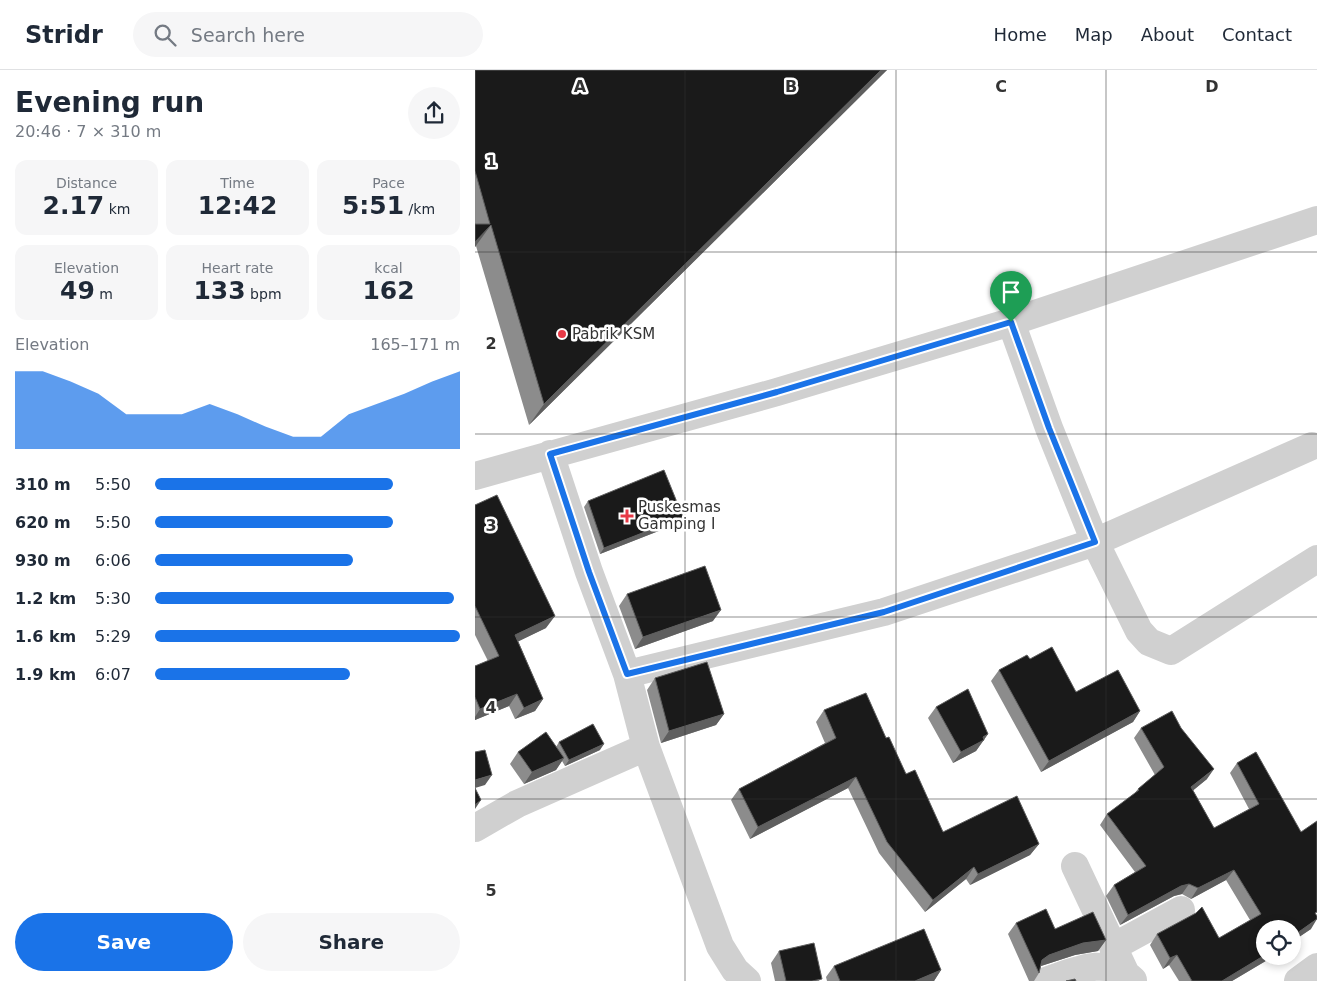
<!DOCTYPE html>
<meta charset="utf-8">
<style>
:root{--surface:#fff;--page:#f6f6f7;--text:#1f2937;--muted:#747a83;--line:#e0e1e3;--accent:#1a73e8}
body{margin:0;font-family:"DejaVu Sans",sans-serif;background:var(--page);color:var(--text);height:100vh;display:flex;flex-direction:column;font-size:19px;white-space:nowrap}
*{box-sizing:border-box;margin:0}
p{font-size:16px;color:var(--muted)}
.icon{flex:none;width:28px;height:28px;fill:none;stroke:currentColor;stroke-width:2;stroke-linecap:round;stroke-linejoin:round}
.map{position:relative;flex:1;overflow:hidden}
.sheet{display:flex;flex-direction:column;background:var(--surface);width:475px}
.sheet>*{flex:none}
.controls{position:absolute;left:781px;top:850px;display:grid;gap:10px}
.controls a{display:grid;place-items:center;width:45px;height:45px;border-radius:50%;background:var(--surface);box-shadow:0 2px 8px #0003;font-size:25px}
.pin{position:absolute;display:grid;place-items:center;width:42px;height:42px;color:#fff;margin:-51px -21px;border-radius:50% 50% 50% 0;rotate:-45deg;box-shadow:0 0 5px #0007}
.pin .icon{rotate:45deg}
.round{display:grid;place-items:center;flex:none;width:52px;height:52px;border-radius:26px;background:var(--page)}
.head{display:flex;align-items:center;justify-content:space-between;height:85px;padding:0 15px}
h1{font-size:28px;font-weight:700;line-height:38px}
.stats{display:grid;grid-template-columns:repeat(3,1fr);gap:8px;height:85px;padding:5px 15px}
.stats div{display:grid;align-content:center;border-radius:12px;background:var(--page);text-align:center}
.stats b{font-size:25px;font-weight:700}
.stats small{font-size:14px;font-weight:400}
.stats p{font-size:14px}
.chart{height:140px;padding:10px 15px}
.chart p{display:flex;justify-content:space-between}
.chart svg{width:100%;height:90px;margin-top:5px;fill:var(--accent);opacity:.7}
.primary-button{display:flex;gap:10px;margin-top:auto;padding:10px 15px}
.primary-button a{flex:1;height:58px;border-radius:30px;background:var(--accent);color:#fff;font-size:20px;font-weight:700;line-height:58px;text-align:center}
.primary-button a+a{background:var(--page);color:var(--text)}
ul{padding:0 15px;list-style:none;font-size:16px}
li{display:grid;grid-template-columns:80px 60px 1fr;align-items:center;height:38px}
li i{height:12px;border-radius:6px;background:var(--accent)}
header{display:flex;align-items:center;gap:30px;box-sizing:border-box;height:70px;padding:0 25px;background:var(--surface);border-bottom:1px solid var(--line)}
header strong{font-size:24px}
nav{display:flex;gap:28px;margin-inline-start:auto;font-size:18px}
.search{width:350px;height:45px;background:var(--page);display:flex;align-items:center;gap:12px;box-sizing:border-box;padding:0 18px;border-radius:28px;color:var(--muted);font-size:19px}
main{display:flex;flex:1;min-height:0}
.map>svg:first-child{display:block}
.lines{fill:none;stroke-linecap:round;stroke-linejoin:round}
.minor{stroke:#d0d0d0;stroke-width:28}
.wall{fill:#8c8c8c}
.shaded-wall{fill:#5f5f5f}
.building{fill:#1a1a1a;stroke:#5f5f5f}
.route-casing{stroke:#fff;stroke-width:10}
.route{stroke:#1a73e8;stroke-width:6}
.grid{fill:none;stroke:#333;stroke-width:1;stroke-opacity:0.55}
.poi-dot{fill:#e63946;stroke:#fff;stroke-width:2}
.labels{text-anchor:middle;stroke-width:5;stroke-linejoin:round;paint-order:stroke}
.poi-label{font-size:15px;fill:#333;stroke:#fff;text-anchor:start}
.grid-label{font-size:16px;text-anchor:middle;font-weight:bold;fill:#333;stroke:#fff;stroke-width:5;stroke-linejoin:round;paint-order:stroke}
</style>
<header>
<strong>Stridr</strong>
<div class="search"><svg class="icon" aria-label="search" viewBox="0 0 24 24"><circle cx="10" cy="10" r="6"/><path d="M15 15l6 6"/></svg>Search here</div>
<nav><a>Home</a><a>Map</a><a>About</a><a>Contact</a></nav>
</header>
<main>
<section class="sheet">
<div class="head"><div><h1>Evening run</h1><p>20:46 · 7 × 310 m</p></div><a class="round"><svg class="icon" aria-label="share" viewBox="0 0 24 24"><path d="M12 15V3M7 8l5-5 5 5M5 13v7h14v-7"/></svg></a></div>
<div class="stats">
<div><p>Distance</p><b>2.17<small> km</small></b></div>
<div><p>Time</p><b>12:42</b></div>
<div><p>Pace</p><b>5:51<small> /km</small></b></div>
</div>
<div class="stats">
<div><p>Elevation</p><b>49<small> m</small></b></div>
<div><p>Heart rate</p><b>133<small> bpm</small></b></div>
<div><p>kcal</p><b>162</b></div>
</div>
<div class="chart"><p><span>Elevation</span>165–171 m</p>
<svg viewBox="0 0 160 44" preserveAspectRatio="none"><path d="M0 44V6L10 6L20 11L30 17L40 27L50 27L60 27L70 22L80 27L90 33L100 38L110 38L120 27L130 22L140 17L150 11L160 6V44z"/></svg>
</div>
<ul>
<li><b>310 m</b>5:50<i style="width:78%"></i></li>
<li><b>620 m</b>5:50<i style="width:78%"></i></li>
<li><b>930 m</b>6:06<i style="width:65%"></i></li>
<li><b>1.2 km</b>5:30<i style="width:98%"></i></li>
<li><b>1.6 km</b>5:29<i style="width:100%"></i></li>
<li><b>1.9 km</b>6:07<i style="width:64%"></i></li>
</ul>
<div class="primary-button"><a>Save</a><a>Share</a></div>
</section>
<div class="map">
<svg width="842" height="911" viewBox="0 0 842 911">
<rect width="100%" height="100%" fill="#fff"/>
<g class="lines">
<path class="minor" d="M536 252 574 358 620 472 664 561 674 572 696 581 842 489
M0 406 302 322 536 252 842 150
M152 604 409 542 620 472 837 376
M171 677 245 876 260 900 272 911
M0 758 42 734 171 677 152 604 114 502 75 384
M600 796 650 902
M638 877 706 840
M571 911C600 901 632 885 658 910
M823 911 842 897"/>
</g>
<path class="wall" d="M0 0H412L54 355 1 176 0 177Z
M113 431 208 447 204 453 125 484 109 437Z
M0 435 71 558 43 571 68 629 60 641 40 649 34 636 0 650V596L13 591 0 565Z
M152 524 238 551 160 579 144 536Z
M555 589 601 622 665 641 658 652 566 702 516 611 524 600Z
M180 608 249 644 241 655 186 673 172 620Z
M461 637 513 664 501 681 478 693 453 648Z
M349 640 411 668 431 704 468 762 564 774 555 785 495 815 491 809 450 842 404 783 373 718 275 769 256 730 264 719 350 673 341 652Z
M666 658 732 709 718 720 739 758 774 739 755 703 762 693 781 682 836 859 818 871V859L790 886H799L757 911H704L694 895 688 899 675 875 682 864 744 868 775 850 751 810 716 829 707 824 699 826 645 855 631 826 639 815 660 802 625 755 632 744 659 724 663 719 680 705 659 668Z
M84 672 125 680 90 696 87 691 81 700 49 714 35 694 43 682 81 677Z
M541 853 580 859 631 870 623 881 600 885 566 896 564 903 559 911H554L533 864Z
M304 881 345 911H300L296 893Z
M359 896 466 900 459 911H352L351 907Z"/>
<path class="shaded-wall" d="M406 0H412L54 355 69 334Z
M16 155 0 177V172Z
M208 447 204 453 125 484 129 478Z
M246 540 238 551 160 579 168 567Z
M80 546 71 558 32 577 40 565Z
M42 624 34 636 0 650V647L5 639Z
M68 629 60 641 40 649 49 638Z
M665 641 658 652 566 702 574 691Z
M249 644 241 655 186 673 194 661Z
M513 664 501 681 478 693 486 682Z
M129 674 125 680 90 696 94 690Z
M89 688 81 700 49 714 57 702Z
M739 699 732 709 709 728 716 717Z
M17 705 10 715 0 718V710Z
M381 707 373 718 275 769 283 757Z
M6 730 0 739V735Z
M564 774 555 785 495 815 503 804Z
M499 797 491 809 450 842 458 830Z
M759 800 751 810 716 829 723 818Z
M714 814 707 824 699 826 645 855 653 845 706 816Z
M842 849 836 859 818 871V866Z
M631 870 623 881 600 885 566 896 567 890 574 885 608 873Z
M702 885 694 895 688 899 695 888Z
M790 885V886H799L757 911H746Z
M466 900 459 911H440Z"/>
<path class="building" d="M0 0H406L69 334 16 155 0 172V154H15L0 101Z
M189 400 208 447 129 478 113 431Z
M22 425 80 546 40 565 68 629 49 638 42 624 5 639 0 627V596L24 586 0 536V435Z
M230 496 246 540 168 567 152 524Z
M577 577 601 622 643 600 665 641 574 691 524 600 552 585 555 589Z
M232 592 249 644 194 661 180 608Z
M493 619 513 664 508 667 509 670 486 682 461 637Z
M391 623 411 668 414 667 431 704 440 700 468 762 542 726 564 774 503 804 499 797 458 830 412 772 381 707 283 757 264 719 361 668 349 640Z
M697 641 706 658 739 699 716 717 739 758 784 734 762 693 781 682 826 762 842 751V842L840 843 842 846V849L818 866V859H790V885L747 911H717L702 885 695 888 682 864 721 843 727 837 744 868 786 844 759 800 723 818 714 814 706 816 653 845 639 815 671 796 632 744 664 720 663 719 689 697 666 658Z
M118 654 129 674 94 690 84 672Z
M71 662 89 688 57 702 43 682Z
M10 680 17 705 0 710V682Z
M0 718 6 730 0 735Z
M571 839 580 859 618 842 631 870 608 873 574 885 567 890 564 903 541 853Z
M449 859 466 900 440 911H365L359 896Z
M339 873 347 909 337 911H311L304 881Z
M600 909 601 911H591Z"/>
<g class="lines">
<g class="route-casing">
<path id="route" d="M536 252 574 358 620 472 409 542 152 604 114 502 75 384 302 322Z"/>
</g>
<use href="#route" class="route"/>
</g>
<path class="grid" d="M210 0V911M421 0V911M631 0V911M0 182H842M0 364H842M0 547H842M0 729H842"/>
<g class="poi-dot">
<circle cx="87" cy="264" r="5"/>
<path d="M149.5 438.5h5v5h5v5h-5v5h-5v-5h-5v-5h5z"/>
</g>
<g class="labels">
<g class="poi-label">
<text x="97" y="269">Pabrik KSM</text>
<text x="163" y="442">Puskesmas<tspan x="163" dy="17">Gamping I</tspan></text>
</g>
</g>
<g class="grid-label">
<text x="105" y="22">A</text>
<text x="316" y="22">B</text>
<text x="526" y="22">C</text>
<text x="737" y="22">D</text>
<text x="16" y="97">1</text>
<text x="16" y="279">2</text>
<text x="16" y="461">3</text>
<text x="16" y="643">4</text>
<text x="16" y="826">5</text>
</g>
</svg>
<div class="controls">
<a><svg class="icon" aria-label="locate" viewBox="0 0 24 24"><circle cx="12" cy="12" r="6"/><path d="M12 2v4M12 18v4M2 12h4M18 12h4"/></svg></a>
</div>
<div class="pin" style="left:536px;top:252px;background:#1e9e55"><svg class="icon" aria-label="arrive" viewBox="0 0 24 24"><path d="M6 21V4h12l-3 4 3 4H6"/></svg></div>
</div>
</main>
